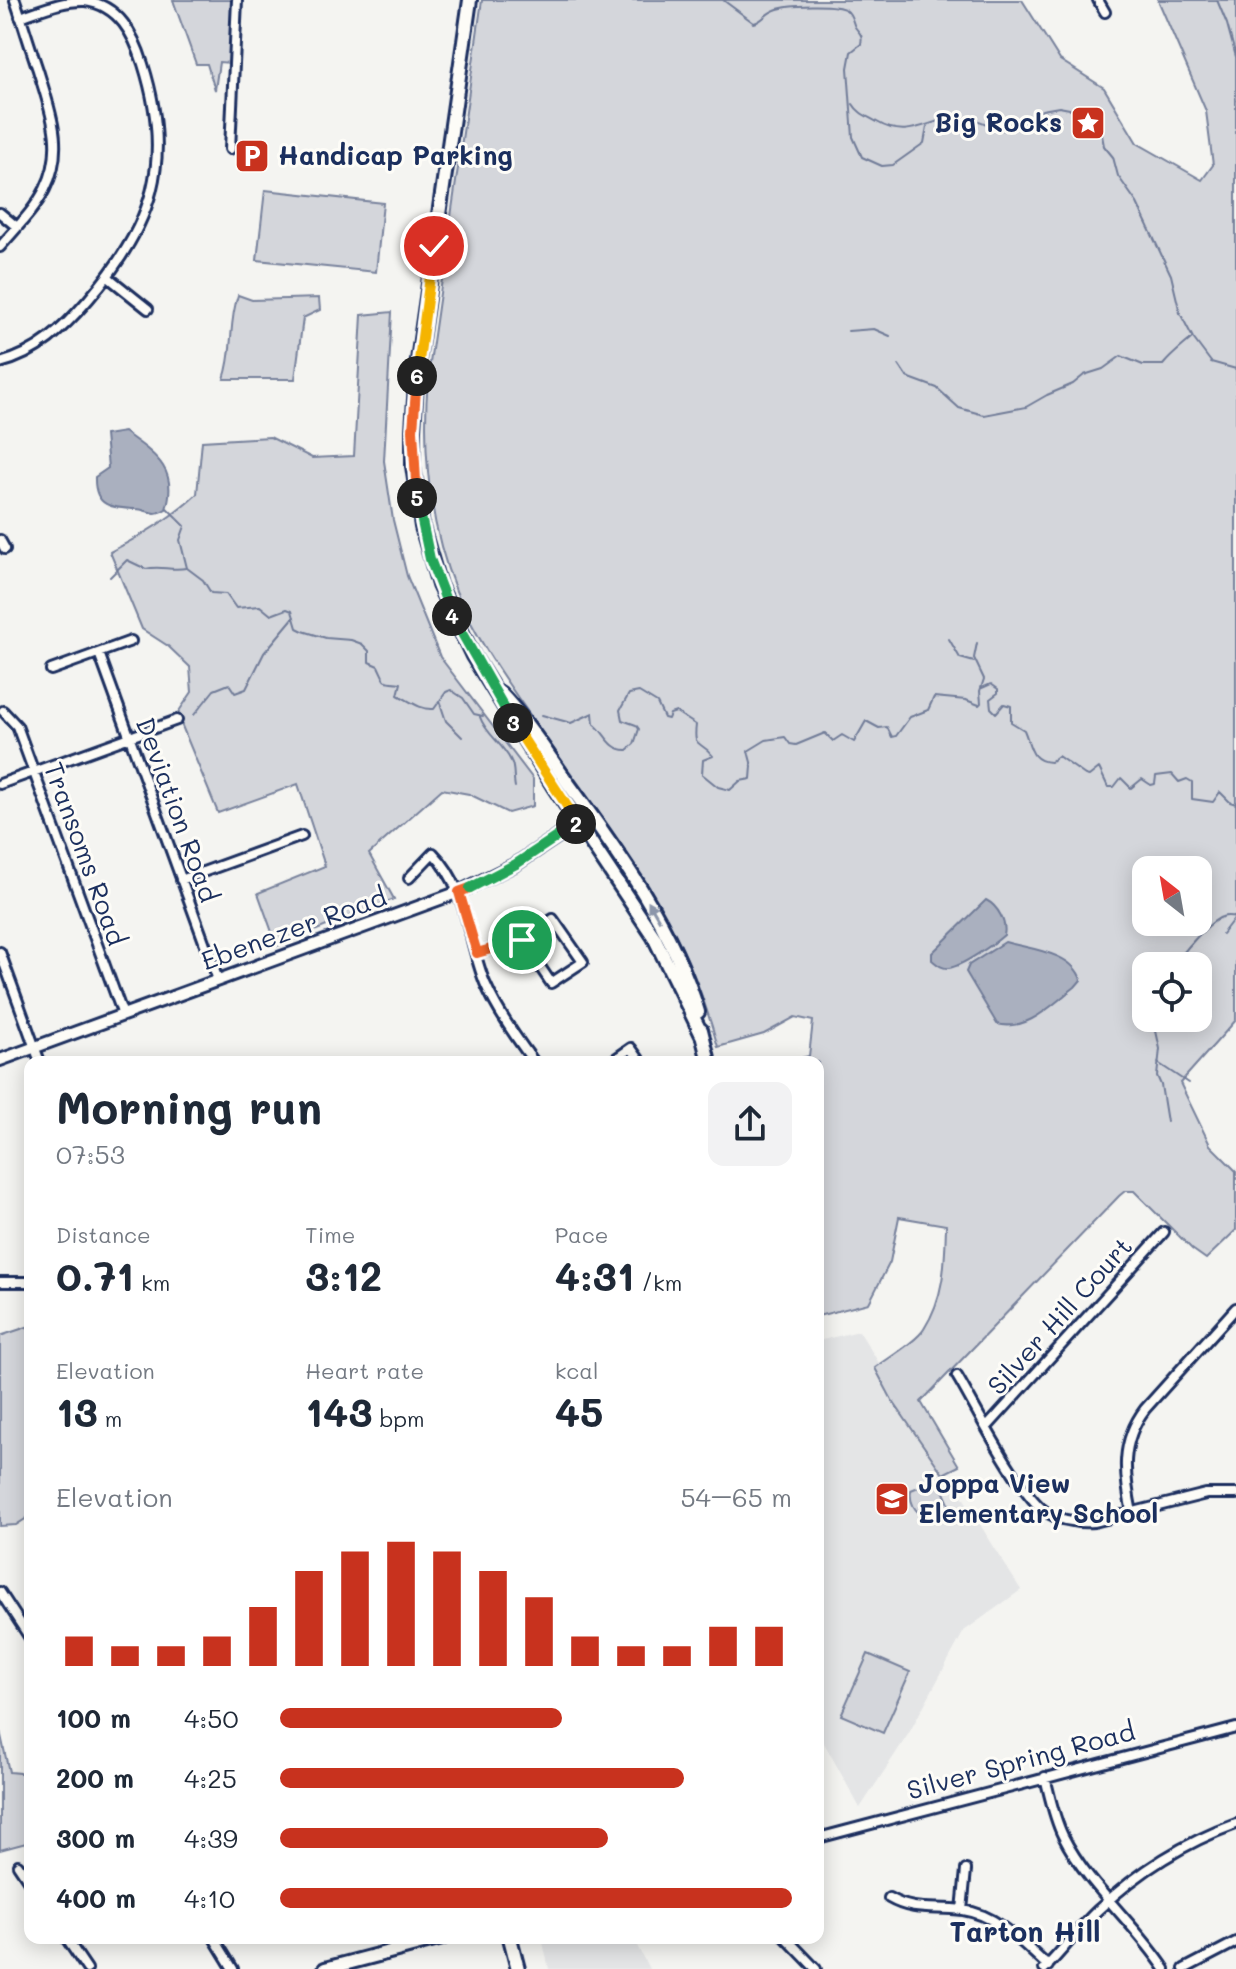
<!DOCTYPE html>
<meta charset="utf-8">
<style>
:root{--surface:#fff;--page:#f2f2f3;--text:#1f2937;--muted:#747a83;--accent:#c8321e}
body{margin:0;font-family:Mali,sans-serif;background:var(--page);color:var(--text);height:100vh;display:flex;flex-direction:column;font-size:30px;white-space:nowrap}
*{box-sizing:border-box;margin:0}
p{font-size:26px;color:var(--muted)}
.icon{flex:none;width:44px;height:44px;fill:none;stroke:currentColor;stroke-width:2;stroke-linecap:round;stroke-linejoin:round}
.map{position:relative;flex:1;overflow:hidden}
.sheet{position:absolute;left:24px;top:1056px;width:800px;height:888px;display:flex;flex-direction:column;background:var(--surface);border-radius:16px;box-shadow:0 4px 20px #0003}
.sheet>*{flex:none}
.needle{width:52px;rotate:329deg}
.fabs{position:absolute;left:1132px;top:856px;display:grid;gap:16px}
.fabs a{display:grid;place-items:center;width:80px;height:80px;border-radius:16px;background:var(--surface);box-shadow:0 4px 20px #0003;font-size:40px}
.pin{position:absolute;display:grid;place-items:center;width:68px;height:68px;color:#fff;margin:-34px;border:4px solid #fff;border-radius:50%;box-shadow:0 2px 8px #0007}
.km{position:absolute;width:40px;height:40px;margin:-20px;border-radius:50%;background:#222;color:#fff;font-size:22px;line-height:40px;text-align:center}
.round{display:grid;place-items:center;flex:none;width:84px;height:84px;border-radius:16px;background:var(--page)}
.headline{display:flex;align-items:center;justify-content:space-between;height:136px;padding:0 32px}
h1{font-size:44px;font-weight:700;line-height:60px}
.metrics{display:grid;grid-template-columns:repeat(3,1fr);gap:12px;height:136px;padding:8px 32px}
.metrics div{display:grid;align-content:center}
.metrics b{font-size:40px;font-weight:700}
.metrics small{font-size:22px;font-weight:400}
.metrics p{font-size:22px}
.chart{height:224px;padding:16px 32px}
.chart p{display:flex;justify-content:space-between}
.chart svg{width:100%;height:144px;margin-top:8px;stroke:var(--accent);stroke-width:6}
ul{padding:0 32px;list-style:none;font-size:26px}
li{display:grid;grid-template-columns:128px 96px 1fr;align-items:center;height:60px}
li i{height:20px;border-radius:10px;background:var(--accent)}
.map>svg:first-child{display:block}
.built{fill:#e4e5e6}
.green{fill:#d4d6db;stroke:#78829c;stroke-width:2;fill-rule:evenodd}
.water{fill:#aab0bf;stroke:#717c98;stroke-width:2}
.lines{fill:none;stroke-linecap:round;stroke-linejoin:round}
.stream{stroke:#717c98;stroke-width:2}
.minor-casing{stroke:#1b2f5e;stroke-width:14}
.tertiary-casing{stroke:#1b2f5e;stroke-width:16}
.secondary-casing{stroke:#1b2f5e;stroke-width:18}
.minor{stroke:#fdfcf7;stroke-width:8}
.tertiary{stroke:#fdfcf7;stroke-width:10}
.secondary{stroke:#fdfcf7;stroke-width:12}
.oneway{fill:#8c96aa}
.split-1-casing{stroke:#fff;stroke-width:16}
.split-2-casing{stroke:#fff;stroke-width:16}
.split-3-casing{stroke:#fff;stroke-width:16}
.split-4-casing{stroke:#fff;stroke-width:16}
.split-5-casing{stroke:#fff;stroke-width:16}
.split-6-casing{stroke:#fff;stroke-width:16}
.split-7-casing{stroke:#fff;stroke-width:16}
.split-1{stroke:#f0652b;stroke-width:10}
.split-2{stroke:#22a559;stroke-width:10}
.split-3{stroke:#f5b400;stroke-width:10}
.split-4{stroke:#22a559;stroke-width:10}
.split-5{stroke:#22a559;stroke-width:10}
.split-6{stroke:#f0652b;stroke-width:10}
.split-7{stroke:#f5b400;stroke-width:10}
.labels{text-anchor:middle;stroke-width:6;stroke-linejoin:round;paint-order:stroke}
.poi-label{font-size:26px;font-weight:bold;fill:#1b2f5e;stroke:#fdfcf7;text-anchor:start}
.street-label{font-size:26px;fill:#1b2f5e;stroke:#fdfcf7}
.neighbourhood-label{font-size:28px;font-weight:bold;fill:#1b2f5e;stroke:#fdfcf7}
</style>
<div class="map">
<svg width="1236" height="1969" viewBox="0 0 1236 1969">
<rect width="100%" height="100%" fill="#f4f4f1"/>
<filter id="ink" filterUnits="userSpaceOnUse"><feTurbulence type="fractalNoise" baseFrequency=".0125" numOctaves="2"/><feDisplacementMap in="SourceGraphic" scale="16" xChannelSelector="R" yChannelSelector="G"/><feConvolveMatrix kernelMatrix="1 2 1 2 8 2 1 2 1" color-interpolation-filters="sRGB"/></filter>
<g filter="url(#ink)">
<path class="built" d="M859 1331 1021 1590 964 1631 909 1733 860 1808 818 1732V1341Z
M542 1938H633L649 1969H549Z"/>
<path class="green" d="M173 0H234L230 63 219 62 215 90 207 64H196Z
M482 0H1022L1060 60 1104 88 1137 143 1202 180 1213 165 1206 111 1158 0H1236V1020L1180 1083 1210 1145 1236 1171V1230L1206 1259 1192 1249 1134 1191H1125L1119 1196 921 1402 959 1466 943 1474 892 1400 875 1368C888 1358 916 1342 924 1329 945 1296 945 1261 946 1225L899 1217 890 1262 869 1303 818 1316V1062H786L809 1056 813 1021 795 1017 764 1034 718 1047C706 1004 691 962 669 923 633 856 585 794 541 731 510 686 477 642 456 591 428 522 422 451 428 377ZM1146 870H1198V922H1146ZM1146 966H1198V1018H1146Z
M265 190 383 203 376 272 257 260Z
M238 295 252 300 319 298 320 310 303 318 295 379H224C234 351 228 324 238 295Z
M392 312 384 461 393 520 407 576 440 657 533 779V806L508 813 469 794 442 789 369 854 394 899 277 946 258 893 325 866 298 784 218 813 177 714 192 692 190 667 168 646 142 629 110 552C141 536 172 518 197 494L202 441 270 437 312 458 354 456 362 315Z
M30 1326V1516L16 1525 0 1526V1336Z
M938 1479 950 1506C936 1528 907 1515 911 1490Z
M868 1654 910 1672 883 1733 841 1715Z
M0 1731 9 1772 30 1774V1842L0 1850Z"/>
<path class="water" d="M124 432C154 454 179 468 166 509 152 518 149 509 135 509 112 508 94 507 95 477L108 468 105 435Z
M986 900C998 906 1007 923 1004 935 994 944 962 966 949 968 942 969 937 964 932 960V953Z
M1005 942C1029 949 1073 952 1081 980L1075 987C1052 1004 1028 1032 997 1024L966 972 969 965Z"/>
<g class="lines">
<path class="stream" d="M723 0 754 23C763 21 766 13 775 10 787 5 836 3 846 10 852 14 852 21 855 27 860 34 863 34 861 44L851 52 848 68 853 137 862 157 882 166 893 165 924 143 927 127
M1217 0 1227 24 1236 57
M853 104C859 114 867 116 877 122 912 143 932 114 966 118 981 119 993 129 1008 131L1042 110 1059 107 1096 114 1100 124 1104 146 1113 157 1118 176 1137 203 1171 275 1180 313 1193 338 1211 362 1236 369
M848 331 874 329 890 336
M899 365 907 377 937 388 959 408 984 415 1026 407 1047 395 1073 384 1084 375 1103 369 1121 356 1143 365H1163C1172 354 1182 347 1192 338
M167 508 185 526 180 540 187 568 203 580 211 593 226 594 236 608 260 606 271 615 287 609 292 611 297 628 303 631 326 638 351 640 362 644 369 651V662L378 666C387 685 382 680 401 683L398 695C410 701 420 710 434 709L446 692 451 690 463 698 474 714 483 716
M110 577 127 560 146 569C159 565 171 571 186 568
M949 639 960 658 974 662
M982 688 991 684 998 689V693L990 699 991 708 996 713 1004 704 1011 706V722L1024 730C1031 746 1030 761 1050 762L1058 756 1085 775 1089 776 1099 768 1108 787H1114L1121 778 1131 788 1142 779 1151 785 1155 784 1156 776 1172 774 1179 782 1187 779 1192 782V799L1213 802 1220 792 1230 802 1236 804
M440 703 446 721 462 737
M194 715 214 690 229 684 235 693 246 689 264 653 294 617
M542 715 571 723 593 713 594 724C606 733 609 750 627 750L634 744 639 729 636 725 622 720 620 710 629 694 639 692 657 703 664 718 668 719 670 714 676 712 696 725C693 750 700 739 713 756L703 760 702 774 718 787 730 790 740 781 751 779 752 766 748 751 766 740 785 737 790 744 796 745 825 733 833 741 842 735 854 742 866 721 879 728 887 727 892 737 896 736 910 717 928 710 934 697 966 700 979 705 981 703 980 691 984 679 974 658 977 643
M480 717C485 733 503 744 511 761 515 768 513 778 515 787
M1222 934 1235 917
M1174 966C1182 953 1208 922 1222 917 1227 915 1231 916 1236 917
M1161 1018 1156 1031 1160 1049 1157 1076 1161 1085 1167 1122
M1158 1063 1188 1083"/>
<g class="minor-casing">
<path id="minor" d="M1098 0 1105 12
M230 149 237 0
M0 213 17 227
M0 247C16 228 34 211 45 189 66 148 50 110 38 70 30 47 23 23 15 0
M108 277 148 309
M0 363C38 353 63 329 88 300 153 225 174 162 143 64 134 35 119 5 85 1 64 0 41 10 20 17
M0 540 5 549
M99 653 218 980
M51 670 131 641
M3 711 17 726 123 1015
M0 784 177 720
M409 878 433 853C468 888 467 939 485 983 497 1011 516 1038 534 1062
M181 880 302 836
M0 952 40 1062
M477 953 522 940 553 919 583 962 551 983 522 940
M611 1062 631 1048 641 1062
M0 1282H30
M957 1376C976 1408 1019 1494 1046 1512 1061 1521 1077 1523 1094 1522L1206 1494H1236
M987 1427 1164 1232
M1132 1513C1124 1475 1120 1442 1145 1409L1236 1308
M0 1592 30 1638
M1045 1777C1050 1797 1054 1818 1063 1836 1088 1886 1134 1922 1165 1969
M818 1838 1236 1728
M18 1865 30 1883
M889 1898C915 1913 935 1906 963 1910 998 1915 1023 1944 1048 1966
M962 1910 966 1870
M66 1938 87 1969
M214 1938 233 1969
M786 1938 816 1969
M1044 1969C1064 1950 1079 1927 1099 1909 1138 1872 1186 1842 1236 1824
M1184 1969 1236 1942"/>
</g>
<g class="tertiary-casing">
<path id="tertiary" d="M0 1060 459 892 516 864 584 819"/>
</g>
<g class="secondary-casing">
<path id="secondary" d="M470 0 417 367 413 430V466L422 527 439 585 473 656 554 787 654 937 702 1035
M500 693C526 720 546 752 567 782 619 853 673 927 698 1012
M701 1030 709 1062
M510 1938 518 1969
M325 1969 442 1938"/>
</g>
<use href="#minor" class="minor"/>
<use href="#tertiary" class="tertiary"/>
<use href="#secondary" class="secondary"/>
</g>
<defs><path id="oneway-solid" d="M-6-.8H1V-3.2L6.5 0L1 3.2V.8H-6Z" transform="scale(2)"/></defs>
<use class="oneway" href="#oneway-solid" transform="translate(654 911) rotate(-120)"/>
</g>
<g class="lines" filter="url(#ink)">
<g class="split-1-casing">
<path id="split-1" d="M470 888 459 892 477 953 522 940"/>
</g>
<g class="split-2-casing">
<path id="split-2" d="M470 888 516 864 576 824"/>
</g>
<g class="split-3-casing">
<path id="split-3" d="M513 723 578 823 576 824"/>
</g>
<g class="split-4-casing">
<path id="split-4" d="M452 616 513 723"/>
</g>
<g class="split-5-casing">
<path id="split-5" d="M417 498 430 559 452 616"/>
</g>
<g class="split-6-casing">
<path id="split-6" d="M417 376 413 430 417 498"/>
</g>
<g class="split-7-casing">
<path id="split-7" d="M417 376 434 246"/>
</g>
<use href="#split-1" class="split-1"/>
<use href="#split-2" class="split-2"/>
<use href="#split-3" class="split-3"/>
<use href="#split-4" class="split-4"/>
<use href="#split-5" class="split-5"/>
<use href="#split-6" class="split-6"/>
<use href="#split-7" class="split-7"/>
</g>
<defs>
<g id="sight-square" transform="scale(1.8)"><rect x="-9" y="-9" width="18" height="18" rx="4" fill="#c8321e" stroke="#fdfcf7"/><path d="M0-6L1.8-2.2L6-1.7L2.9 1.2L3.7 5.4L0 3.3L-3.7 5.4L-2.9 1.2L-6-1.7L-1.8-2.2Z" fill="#fff"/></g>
<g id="parking-square" transform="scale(1.8)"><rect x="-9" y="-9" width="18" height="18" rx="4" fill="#c8321e" stroke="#fdfcf7"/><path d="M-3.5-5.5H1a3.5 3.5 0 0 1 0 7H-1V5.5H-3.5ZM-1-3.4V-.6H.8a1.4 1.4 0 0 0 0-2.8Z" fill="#fff"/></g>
<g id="school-square" transform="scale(1.8)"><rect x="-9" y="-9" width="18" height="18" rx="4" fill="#c8321e" stroke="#fdfcf7"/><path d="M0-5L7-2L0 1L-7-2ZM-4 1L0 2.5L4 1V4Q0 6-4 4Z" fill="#fff"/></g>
</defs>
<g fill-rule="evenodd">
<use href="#sight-square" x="1088" y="123"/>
<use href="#parking-square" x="252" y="156"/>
<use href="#school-square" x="892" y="1499"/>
</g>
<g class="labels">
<g class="poi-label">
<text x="1062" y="132" text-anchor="end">Big Rocks</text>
<text x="278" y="165">Handicap Parking</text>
<text x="918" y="1493">Joppa View<tspan x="918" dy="30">Elementary School</tspan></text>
</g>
<g class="street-label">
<text transform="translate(177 810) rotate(70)" y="9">Deviation Road</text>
<text transform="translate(85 854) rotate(70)" y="9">Transoms Road</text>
<text transform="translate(294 929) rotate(-20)" y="9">Ebenezer Road</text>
<text transform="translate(1060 1316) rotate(-48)" y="9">Silver Hill Court</text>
<text transform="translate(1021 1761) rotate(-15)" y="9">Silver Spring Road</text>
</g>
<g class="neighbourhood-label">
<text x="1025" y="1942">Tarton Hill</text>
</g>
</g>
</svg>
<div class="fabs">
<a><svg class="needle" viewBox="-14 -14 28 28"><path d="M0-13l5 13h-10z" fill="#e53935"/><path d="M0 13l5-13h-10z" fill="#747a83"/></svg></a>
<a><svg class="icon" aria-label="locate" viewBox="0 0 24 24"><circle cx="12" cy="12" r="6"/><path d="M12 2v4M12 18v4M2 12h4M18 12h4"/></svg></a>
</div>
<div class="pin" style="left:522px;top:940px;background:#1e9e55"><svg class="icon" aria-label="arrive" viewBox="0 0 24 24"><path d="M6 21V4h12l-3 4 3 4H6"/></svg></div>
<div class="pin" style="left:434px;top:246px;background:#d93025"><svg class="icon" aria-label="check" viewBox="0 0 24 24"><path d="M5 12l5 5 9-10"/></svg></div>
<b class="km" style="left:576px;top:824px">2</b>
<b class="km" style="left:513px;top:723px">3</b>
<b class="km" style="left:452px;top:616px">4</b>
<b class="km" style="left:417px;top:498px">5</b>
<b class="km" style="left:417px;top:376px">6</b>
<section class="sheet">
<div class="headline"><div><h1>Morning run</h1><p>07:53</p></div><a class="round"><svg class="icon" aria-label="share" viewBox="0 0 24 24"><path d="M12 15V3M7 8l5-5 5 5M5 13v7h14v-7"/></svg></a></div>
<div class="metrics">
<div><p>Distance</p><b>0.71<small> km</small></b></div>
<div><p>Time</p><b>3:12</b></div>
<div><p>Pace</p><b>4:31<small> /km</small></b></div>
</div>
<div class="metrics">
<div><p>Elevation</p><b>13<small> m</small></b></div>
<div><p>Heart rate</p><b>143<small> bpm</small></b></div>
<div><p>kcal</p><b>45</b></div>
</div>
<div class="chart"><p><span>Elevation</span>54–65 m</p>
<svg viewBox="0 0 160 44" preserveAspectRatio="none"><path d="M5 44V35M15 44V38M25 44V38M35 44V35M45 44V26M55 44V15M65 44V9M75 44V6M85 44V9M95 44V15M105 44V23M115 44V35M125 44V38M135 44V38M145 44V32M155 44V32"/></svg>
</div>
<ul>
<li><b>100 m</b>4:50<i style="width:55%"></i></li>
<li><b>200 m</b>4:25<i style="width:79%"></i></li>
<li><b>300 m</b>4:39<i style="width:64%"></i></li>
<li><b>400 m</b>4:10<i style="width:100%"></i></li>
</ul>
</section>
</div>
